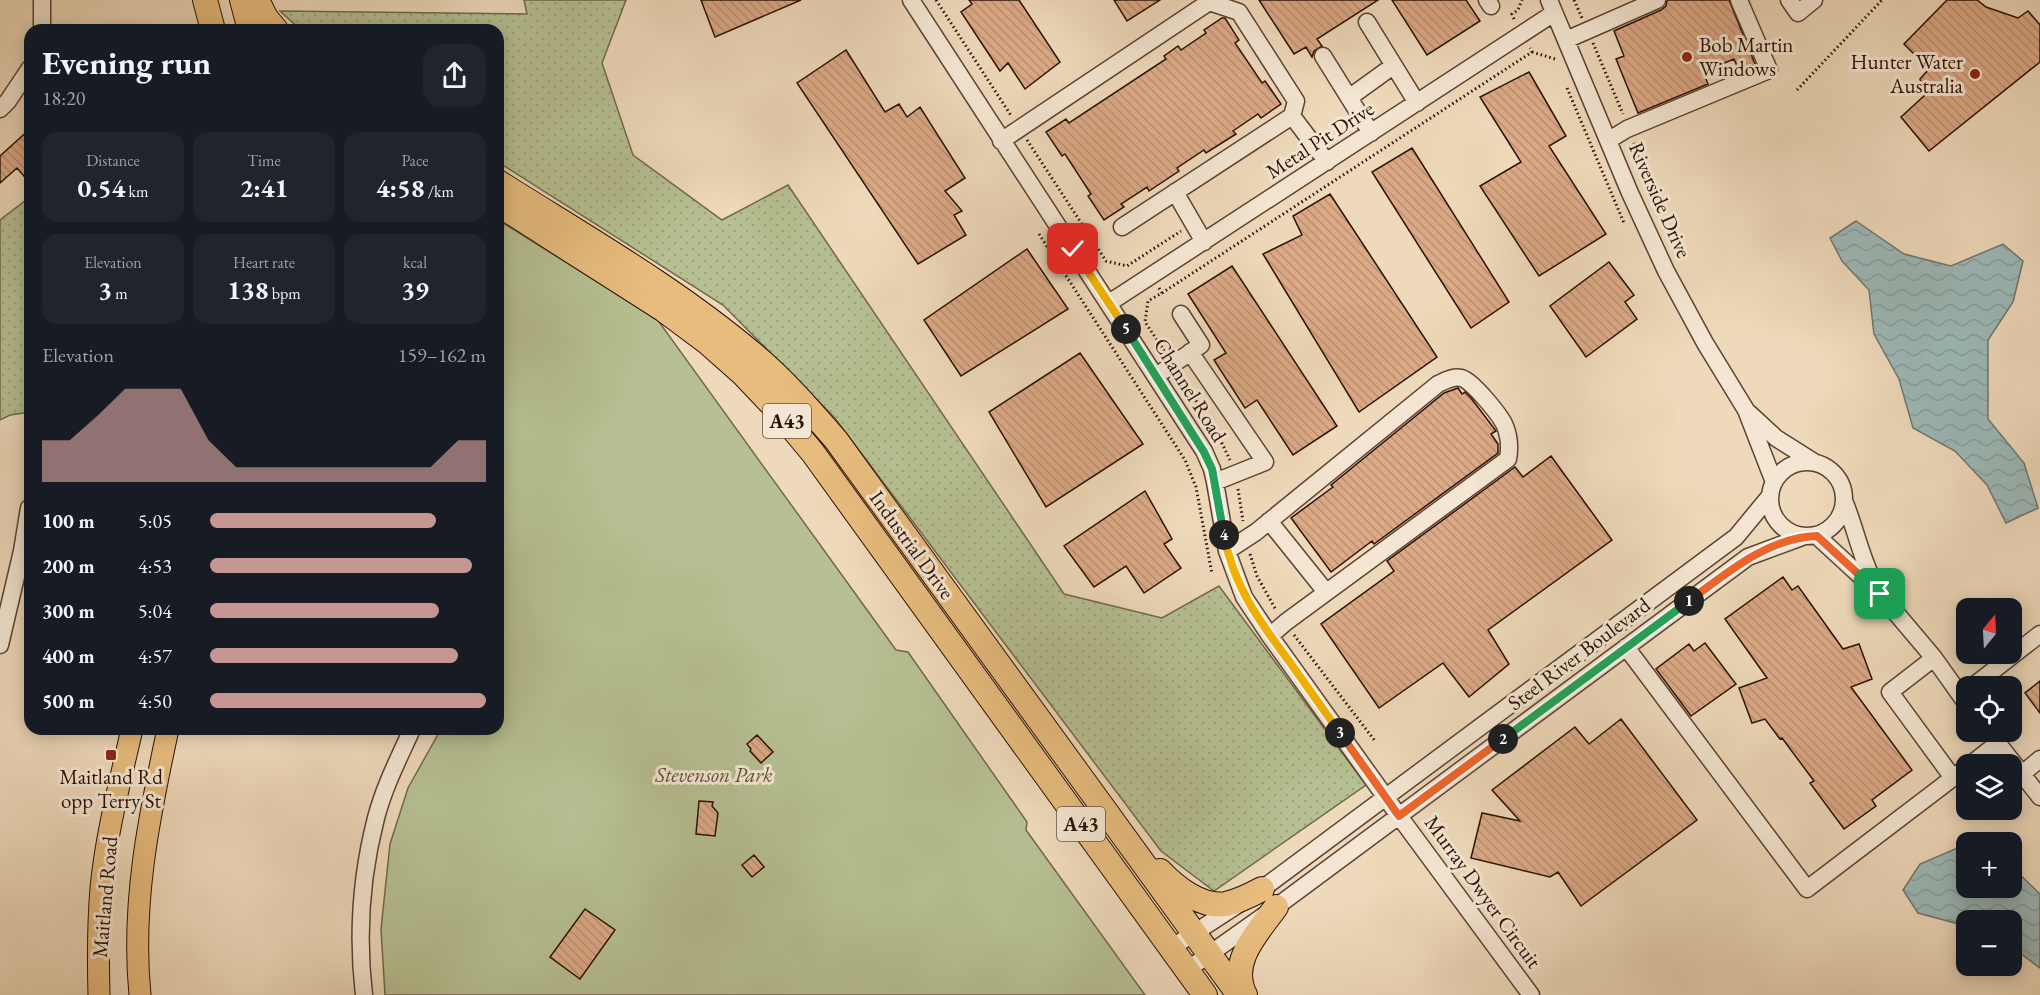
<!DOCTYPE html>
<meta charset="utf-8">
<style>
:root{--surface:#171b24;--page:#20242c;--text:#f1f3f6;--muted:#9ea1a6;--accent:#c59692}
body{margin:0;font-family:"EB Garamond",serif;background:var(--page);color:var(--text);height:100vh;display:flex;flex-direction:column;font-size:22px;white-space:nowrap}
*{box-sizing:border-box;margin:0}
p{font-size:20px;color:var(--muted)}
.icon{flex:none;width:33px;height:33px;fill:none;stroke:currentColor;stroke-width:2;stroke-linecap:round;stroke-linejoin:round}
.map{position:relative;flex:1;overflow:hidden}
.drawer{position:absolute;left:24px;top:24px;width:480px;height:711px;display:flex;flex-direction:column;background:var(--surface);border-radius:18px;box-shadow:0 3px 15px #0003}
.drawer>*{flex:none}
.needle{width:39px;rotate:18deg}
.tools{position:absolute;left:1956px;top:598px;display:grid;gap:12px}
.tools a{display:grid;place-items:center;width:66px;height:66px;border-radius:12px;background:var(--surface);box-shadow:0 3px 15px #0003;font-size:30px}
.pin{position:absolute;display:grid;place-items:center;width:51px;height:51px;color:#fff;margin:-26px;border-radius:12px;box-shadow:0 3px 9px #0006}
.km{position:absolute;width:30px;height:30px;margin:-15px;border-radius:50%;background:#222;color:#fff;font-size:16px;line-height:30px;text-align:center}
.round{display:grid;place-items:center;flex:none;width:63px;height:63px;border-radius:18px;background:var(--page)}
.overview{display:flex;align-items:center;justify-content:space-between;height:102px;padding:0 18px}
h1{font-size:33px;font-weight:700;line-height:45px}
.metrics{display:grid;grid-template-columns:repeat(3,1fr);gap:9px;height:102px;padding:6px 18px}
.metrics div{display:grid;align-content:center;border-radius:15px;background:var(--page);text-align:center}
.metrics b{font-size:26px;font-weight:700}
.metrics small{font-size:16px;font-weight:400}
.metrics p{font-size:16px}
.chart{height:168px;padding:12px 18px}
.chart p{display:flex;justify-content:space-between}
.chart svg{width:100%;height:108px;margin-top:6px;fill:var(--accent);opacity:.7}
ul{padding:0 18px;list-style:none;font-size:20px}
li{display:grid;grid-template-columns:96px 72px 1fr;align-items:center;height:45px}
li i{height:15px;border-radius:8px;background:var(--accent)}
.map>svg:first-child{display:block}
.grass{fill:url(#grass-dots);stroke:#70684c;stroke-width:1.5}
.park{fill:#b6c092;stroke:#70684c;stroke-width:1.5}
.water{fill:url(#water-waves);stroke:#6f7571;stroke-width:1.5}
.building{fill:url(#building-back-hatch);stroke:#2b1006;stroke-width:1.5}
.lines{fill:none;stroke-linecap:round;stroke-linejoin:round}
.minor-casing{stroke:#5c4233;stroke-width:19}
.major-casing{stroke:#2b1006;stroke-width:23}
.highway-casing{stroke:#2b1006;stroke-width:26}
.path{stroke:#2b1006;stroke-width:3;stroke-dasharray:1.5 3;stroke-linecap:butt}
.minor{stroke:#f4e6d2;stroke-width:16}
.major{stroke:#e7bc7d;stroke-width:21}
.highway{stroke:#e7bc7d;stroke-width:24}
.split-1-casing{stroke:#fff;stroke-width:12}
.split-2-casing{stroke:#fff;stroke-width:12}
.split-3-casing{stroke:#fff;stroke-width:12}
.split-4-casing{stroke:#fff;stroke-width:12}
.split-5-casing{stroke:#fff;stroke-width:12}
.split-6-casing{stroke:#fff;stroke-width:12}
.split-1{stroke:#f0652b;stroke-width:8}
.split-2{stroke:#22a559;stroke-width:8}
.split-3{stroke:#f0652b;stroke-width:8}
.split-4{stroke:#f5b400;stroke-width:8}
.split-5{stroke:#22a559;stroke-width:8}
.split-6{stroke:#f5b400;stroke-width:8}
.poi-dot{fill:#8f2418;stroke:#f4e6d2;stroke-width:2}
.labels{text-anchor:middle;stroke-width:6;stroke-linejoin:round;paint-order:stroke}
.shield{fill:#f4e6d2;stroke:#675043;stroke-width:1.5}
.shield-label{font-size:20px;font-weight:bold;fill:#2b1006}
.poi-label{font-size:21px;fill:#2b1006;stroke:#f4e6d2;text-anchor:start}
.street-label{font-size:21px;fill:#2b1006;stroke:#f4e6d2}
.park-label{font-size:21px;font-style:italic;fill:#5c4e37;stroke:#f4e6d2}
</style>
<div class="map">
<svg width="2040" height="995" viewBox="0 0 2040 995">
<defs>
<pattern id="grass-dots" width="8" height="8" patternUnits="userSpaceOnUse" patternTransform="scale(1.5)"><rect width="8" height="8" fill="#b6c092"/><path d="M2 2h.1M6 6h.1" fill="none" stroke="#9da47c" stroke-width="1.8" stroke-linecap="round"/></pattern>
<pattern id="water-waves" width="16" height="10" patternUnits="userSpaceOnUse" patternTransform="scale(1.5)"><rect width="16" height="10" fill="#9cb9b8"/><path d="M0 5q4-4 8 0t8 0" fill="none" stroke="#879e9d"/></pattern>
<pattern id="building-back-hatch" width="6" height="6" patternUnits="userSpaceOnUse" patternTransform="scale(1.5)"><rect width="6" height="6" fill="#dba986"/><path d="M-1 5l2 2M0 0l6 6M5-1l2 2" fill="none" stroke="#bc9072"/></pattern>
</defs>
<rect width="100%" height="100%" fill="#eed9ba"/>
<filter id="stains"><feTurbulence type="fractalNoise" baseFrequency=".00333" numOctaves="4"/><feColorMatrix values="0 0 0 0 .2 0 0 0 0 .09 0 0 0 0 .02 0 0 0 .5 -.17"/></filter>
<radialGradient id="worn" r=".72"><stop offset=".6" stop-color="#630" stop-opacity="0"/><stop offset="1" stop-color="#630" stop-opacity=".3"/></radialGradient>
<path class="grass" d="M524 0H626L602 63 633 155 722 220 788 185 1064 594 1162 618 1219 586 1366 785 1214 891 1161 851 834 417 723 305 498 162V30H301L280 11 527 14Z
M30 197V412L10 415 0 420V220Z"/>
<path class="park" d="M498 220 657 319 896 650 908 652 1027 822 1026 830 1145 995H385L381 929 390 844 408 788 441 729H498Z"/>
<path class="water" d="M1856 221 1904 254 1951 266 2003 244 2023 261 2013 302 1988 340V419L2024 463 2038 508 2006 523 1987 485 1955 451 1913 428 1899 379 1874 334 1869 290 1842 261 1830 238Z
M1962 846 1966 847V888H2012V867L2040 894V968L2012 947V921H1966V926L1918 913 1903 890 1920 864Z"/>
<path class="building" d="M701 0H801L715 37Z
M969 0H1019L1060 62 1025 89 1008 63 1000 71 961 12 972 4Z
M1114 0H1160L1127 21Z
M1259 0H1378L1317 39 1322 46 1314 51 1312 57 1306 47 1294 54Z
M1392 0H1466L1480 21 1427 55Z
M1667 0H1729L1755 64 1739 71 1734 59 1703 72 1708 84 1638 113 1616 59 1624 56 1614 31 1661 10 1666 6Z
M1947 0H1977L1986 7 2018 18 2028 11 2040 25V62L1929 151 1901 117 1925 95 1920 79 1929 69 1904 44Z
M1222 18H1225L1239 40 1235 43 1262 83 1265 81 1281 104 1261 118 1258 114 1233 131 1236 134 1206 153 1204 150 1177 168 1179 171 1149 191 1147 187 1121 204 1124 207 1104 220 1088 196 1091 194 1065 154 1062 156 1046 132 1066 119 1069 123 1166 59 1164 56 1178 46 1181 50 1206 33 1204 30Z
M846 50 885 112 899 104 907 117 920 107 965 178 945 191 962 211 954 215 966 235 918 264 797 83Z
M1529 72 1566 136 1549 146 1606 234 1539 276 1480 186 1521 162 1480 97Z
M30 129V183L17 168 0 183V156Z
M1412 148 1509 302 1471 328 1372 172Z
M1330 194 1437 357 1359 412 1263 254 1302 235 1293 216Z
M1027 249 1068 309 961 376 924 320Z
M1609 262 1634 295 1625 302 1637 319 1586 357 1550 306Z
M1232 266 1337 426 1293 455 1257 400 1245 408 1214 360 1226 353 1188 294Z
M1080 353 1143 444 1046 507 989 412Z
M1458 388 1462 394 1465 392 1471 398 1493 427 1496 431 1491 434 1498 444V453L1374 544 1372 541 1331 572 1291 518 1333 487 1331 485 1444 393Z
M1551 456 1612 540 1488 630 1509 664 1469 697 1443 663 1379 708 1321 624 1394 571 1387 561 1515 467 1523 477Z
M1145 491 1172 539 1164 544 1181 568 1144 593 1126 566 1094 587 1064 546Z
M1783 577 1792 590 1798 586 1843 649 1859 644 1872 679 1851 687 1912 770 1872 800 1876 806 1844 829 1810 783 1814 781 1782 738 1780 739 1765 719 1752 723 1739 688 1767 678 1725 619Z
M1705 643 1736 684 1691 716 1656 669 1689 644 1694 651Z
M2040 681V713L2025 693Z
M1621 719 1697 820 1581 906 1558 872 1550 877 1471 858 1482 813 1520 821 1492 790 1575 727 1589 744Z
M757 735 773 752 761 763 750 751 751 749 747 744Z
M699 801 713 802 712 806 718 813 715 836 696 834Z
M754 855 764 867 752 877 742 865Z
M585 909 615 930 580 979 550 957Z"/>
<g class="lines">
<g class="minor-casing">
<path id="minor" d="M911 0 1204 451 1212 469 1215 482 1227 551 1244 597 1270 636 1399 816 1531 995
M1487 0 1491 6
M1549 0 1630 193 1666 271 1705 343 1746 410 1774 482
M1789 0 1798 13 1814 0
M1367 22 1417 103
M42 30V0
M1566 40 1657 0
M1323 56 1371 133
M1350 97 1393 66
M0 109 8 101 30 68
M1609 140 1627 129 1769 70 1739 0
M1001 141 1209 2 1239 12 1296 101 1292 116
M1175 192 1204 242
M1122 227 1292 116 1327 162
M1109 303 1554 13
M1190 352 1265 462 1215 482
M1156 376 1201 345 1181 314
M1749 413 1776 438 1814 462
M1770 499a37 37 0 1 1 74 0a37 37 0 1 1-74 0Z
M1845 503C1856 530 1861 558 1874 582
M1269 521 1326 592
M1817 536 1880 594 1934 658 1966 703
M1227 551 1256 532 1438 384C1445 381 1453 376 1461 378 1471 379 1501 416 1505 426 1509 436 1510 448 1508 459L1286 622 1270 636
M0 645 22 551 29 508
M1626 647 1807 889 1966 768
M1934 658 1890 692 1953 778
M1972 687 2040 634
M1989 732 2040 797
M1970 765 1998 743
M2022 774 2040 759
M1171 948 1262 889 1736 537 1769 497
M1187 970 1276 907 1748 557 1802 537
M364 995C357 936 361 876 376 818 384 787 399 758 412 729"/>
</g>
<g class="major-casing">
<path id="major" d="M99 995C98 959 98 924 101 888 106 835 120 782 132 729
M140 995C131 904 149 817 168 729"/>
</g>
<g class="highway-casing">
<path id="highway" d="M205 0 213 30
M242 0 250 30
M257 0 266 18 276 30
M498 182C585 237 675 288 754 355 784 380 810 410 836 440L1239 995
M498 204 664 310 707 342 743 374 779 412 813 453 1205 995
M1160 871C1176 888 1202 908 1226 904 1239 901 1251 895 1262 889
M1245 995C1228 962 1258 932 1276 907"/>
</g>
<path class="path" d="M936 0 1012 117
M1574 0 1582 18
M1514 19 1512 14 1518 10 1522 0
M1593 43 1623 114
M1532 52 1555 59
M1567 88 1624 223
M1797 90 1882 0
M1027 140 1106 261 1127 266 1181 231
M1634 143 1641 160
M1039 234 1185 460 1196 487 1212 574
M1159 288 1162 293 1148 301 1145 322 1165 352
M1162 293 1532 52 1530 48
M1181 378 1216 431 1230 460
M1238 489 1243 521
M1250 554 1257 576 1276 610
M1294 635 1375 741"/>
<use href="#minor" class="minor"/>
<use href="#major" class="major"/>
<use href="#highway" class="highway"/>
</g>
<g class="lines">
<g class="split-1-casing">
<path id="split-1" d="M1689 601C1728 572 1767 538 1817 536L1880 594"/>
</g>
<g class="split-2-casing">
<path id="split-2" d="M1503 739 1689 601"/>
</g>
<g class="split-3-casing">
<path id="split-3" d="M1340 733 1399 816 1503 739"/>
</g>
<g class="split-4-casing">
<path id="split-4" d="M1224 535C1233 585 1259 621 1289 661 1306 685 1323 709 1340 733"/>
</g>
<g class="split-5-casing">
<path id="split-5" d="M1126 329 1204 452 1212 469 1224 535"/>
</g>
<g class="split-6-casing">
<path id="split-6" d="M1073 249 1126 329"/>
</g>
<use href="#split-1" class="split-1"/>
<use href="#split-2" class="split-2"/>
<use href="#split-3" class="split-3"/>
<use href="#split-4" class="split-4"/>
<use href="#split-5" class="split-5"/>
<use href="#split-6" class="split-6"/>
</g>
<g class="poi-dot">
<circle cx="1687" cy="57" r="6"/>
<circle cx="1975" cy="74" r="6"/>
<rect x="105" y="749" width="12" height="12" rx="3"/>
</g>
<g class="labels">
<g class="shield">
<rect x="763" y="404" width="48" height="34" rx="4.5"/>
<rect x="1057" y="807" width="48" height="34" rx="4.5"/>
</g>
<g class="shield-label">
<text x="787" y="428">A43</text>
<text x="1081" y="831">A43</text>
</g>
<g class="poi-label">
<text x="1699" y="52">Bob Martin<tspan x="1699" dy="24">Windows</tspan></text>
<text x="1963" y="69" text-anchor="end">Hunter Water<tspan x="1963" dy="24">Australia</tspan></text>
<text x="111" y="784" text-anchor="middle">Maitland Rd<tspan x="111" dy="24">opp Terry St</tspan></text>
</g>
<g class="street-label">
<text transform="translate(1320 140) rotate(-33)" y="7">Metal Pit Drive</text>
<text transform="translate(1660 200) rotate(66)" y="7">Riverside Drive</text>
<text transform="translate(1190 390) rotate(58)" y="7">Channel Road</text>
<text transform="translate(912 545) rotate(54)" y="7">Industrial Drive</text>
<text transform="translate(1579 654) rotate(-37)" y="7">Steel River Boulevard</text>
<text transform="translate(1483 892) rotate(54)" y="7">Murray Dwyer Circuit</text>
<text transform="translate(105 897) rotate(-85)" y="7">Maitland Road</text>
</g>
<g class="park-label">
<text x="714" y="782">Stevenson Park</text>
</g>
</g>
<rect width="100%" height="100%" filter="url(#stains)"/>
<rect width="100%" height="100%" fill="url(#worn)"/>
</svg>
<div class="tools">
<a><svg class="needle" viewBox="-14 -14 28 28"><path d="M0-13l5 13h-10z" fill="#e53935"/><path d="M0 13l5-13h-10z" fill="#9ea1a6"/></svg></a>
<a><svg class="icon" aria-label="locate" viewBox="0 0 24 24"><circle cx="12" cy="12" r="6"/><path d="M12 2v4M12 18v4M2 12h4M18 12h4"/></svg></a>
<a><svg class="icon" aria-label="layers" viewBox="0 0 24 24"><path d="M12 4l9 5-9 5-9-5zM3 14l9 5 9-5"/></svg></a>
<a>+</a>
<a>−</a>
</div>
<div class="pin" style="left:1880px;top:594px;background:#1e9e55"><svg class="icon" aria-label="arrive" viewBox="0 0 24 24"><path d="M6 21V4h12l-3 4 3 4H6"/></svg></div>
<div class="pin" style="left:1073px;top:249px;background:#d93025"><svg class="icon" aria-label="check" viewBox="0 0 24 24"><path d="M5 12l5 5 9-10"/></svg></div>
<b class="km" style="left:1689px;top:601px">1</b>
<b class="km" style="left:1503px;top:739px">2</b>
<b class="km" style="left:1340px;top:733px">3</b>
<b class="km" style="left:1224px;top:535px">4</b>
<b class="km" style="left:1126px;top:329px">5</b>
<section class="drawer">
<div class="overview"><div><h1>Evening run</h1><p>18:20</p></div><a class="round"><svg class="icon" aria-label="share" viewBox="0 0 24 24"><path d="M12 15V3M7 8l5-5 5 5M5 13v7h14v-7"/></svg></a></div>
<div class="metrics">
<div><p>Distance</p><b>0.54<small> km</small></b></div>
<div><p>Time</p><b>2:41</b></div>
<div><p>Pace</p><b>4:58<small> /km</small></b></div>
</div>
<div class="metrics">
<div><p>Elevation</p><b>3<small> m</small></b></div>
<div><p>Heart rate</p><b>138<small> bpm</small></b></div>
<div><p>kcal</p><b>39</b></div>
</div>
<div class="chart"><p><span>Elevation</span>159–162 m</p>
<svg viewBox="0 0 160 44" preserveAspectRatio="none"><path d="M0 44V27L10 27L20 17L30 6L40 6L50 6L60 27L70 38L80 38L90 38L100 38L110 38L120 38L130 38L140 38L150 27L160 27V44z"/></svg>
</div>
<ul>
<li><b>100 m</b>5:05<i style="width:82%"></i></li>
<li><b>200 m</b>4:53<i style="width:95%"></i></li>
<li><b>300 m</b>5:04<i style="width:83%"></i></li>
<li><b>400 m</b>4:57<i style="width:90%"></i></li>
<li><b>500 m</b>4:50<i style="width:100%"></i></li>
</ul>
</section>
</div>
